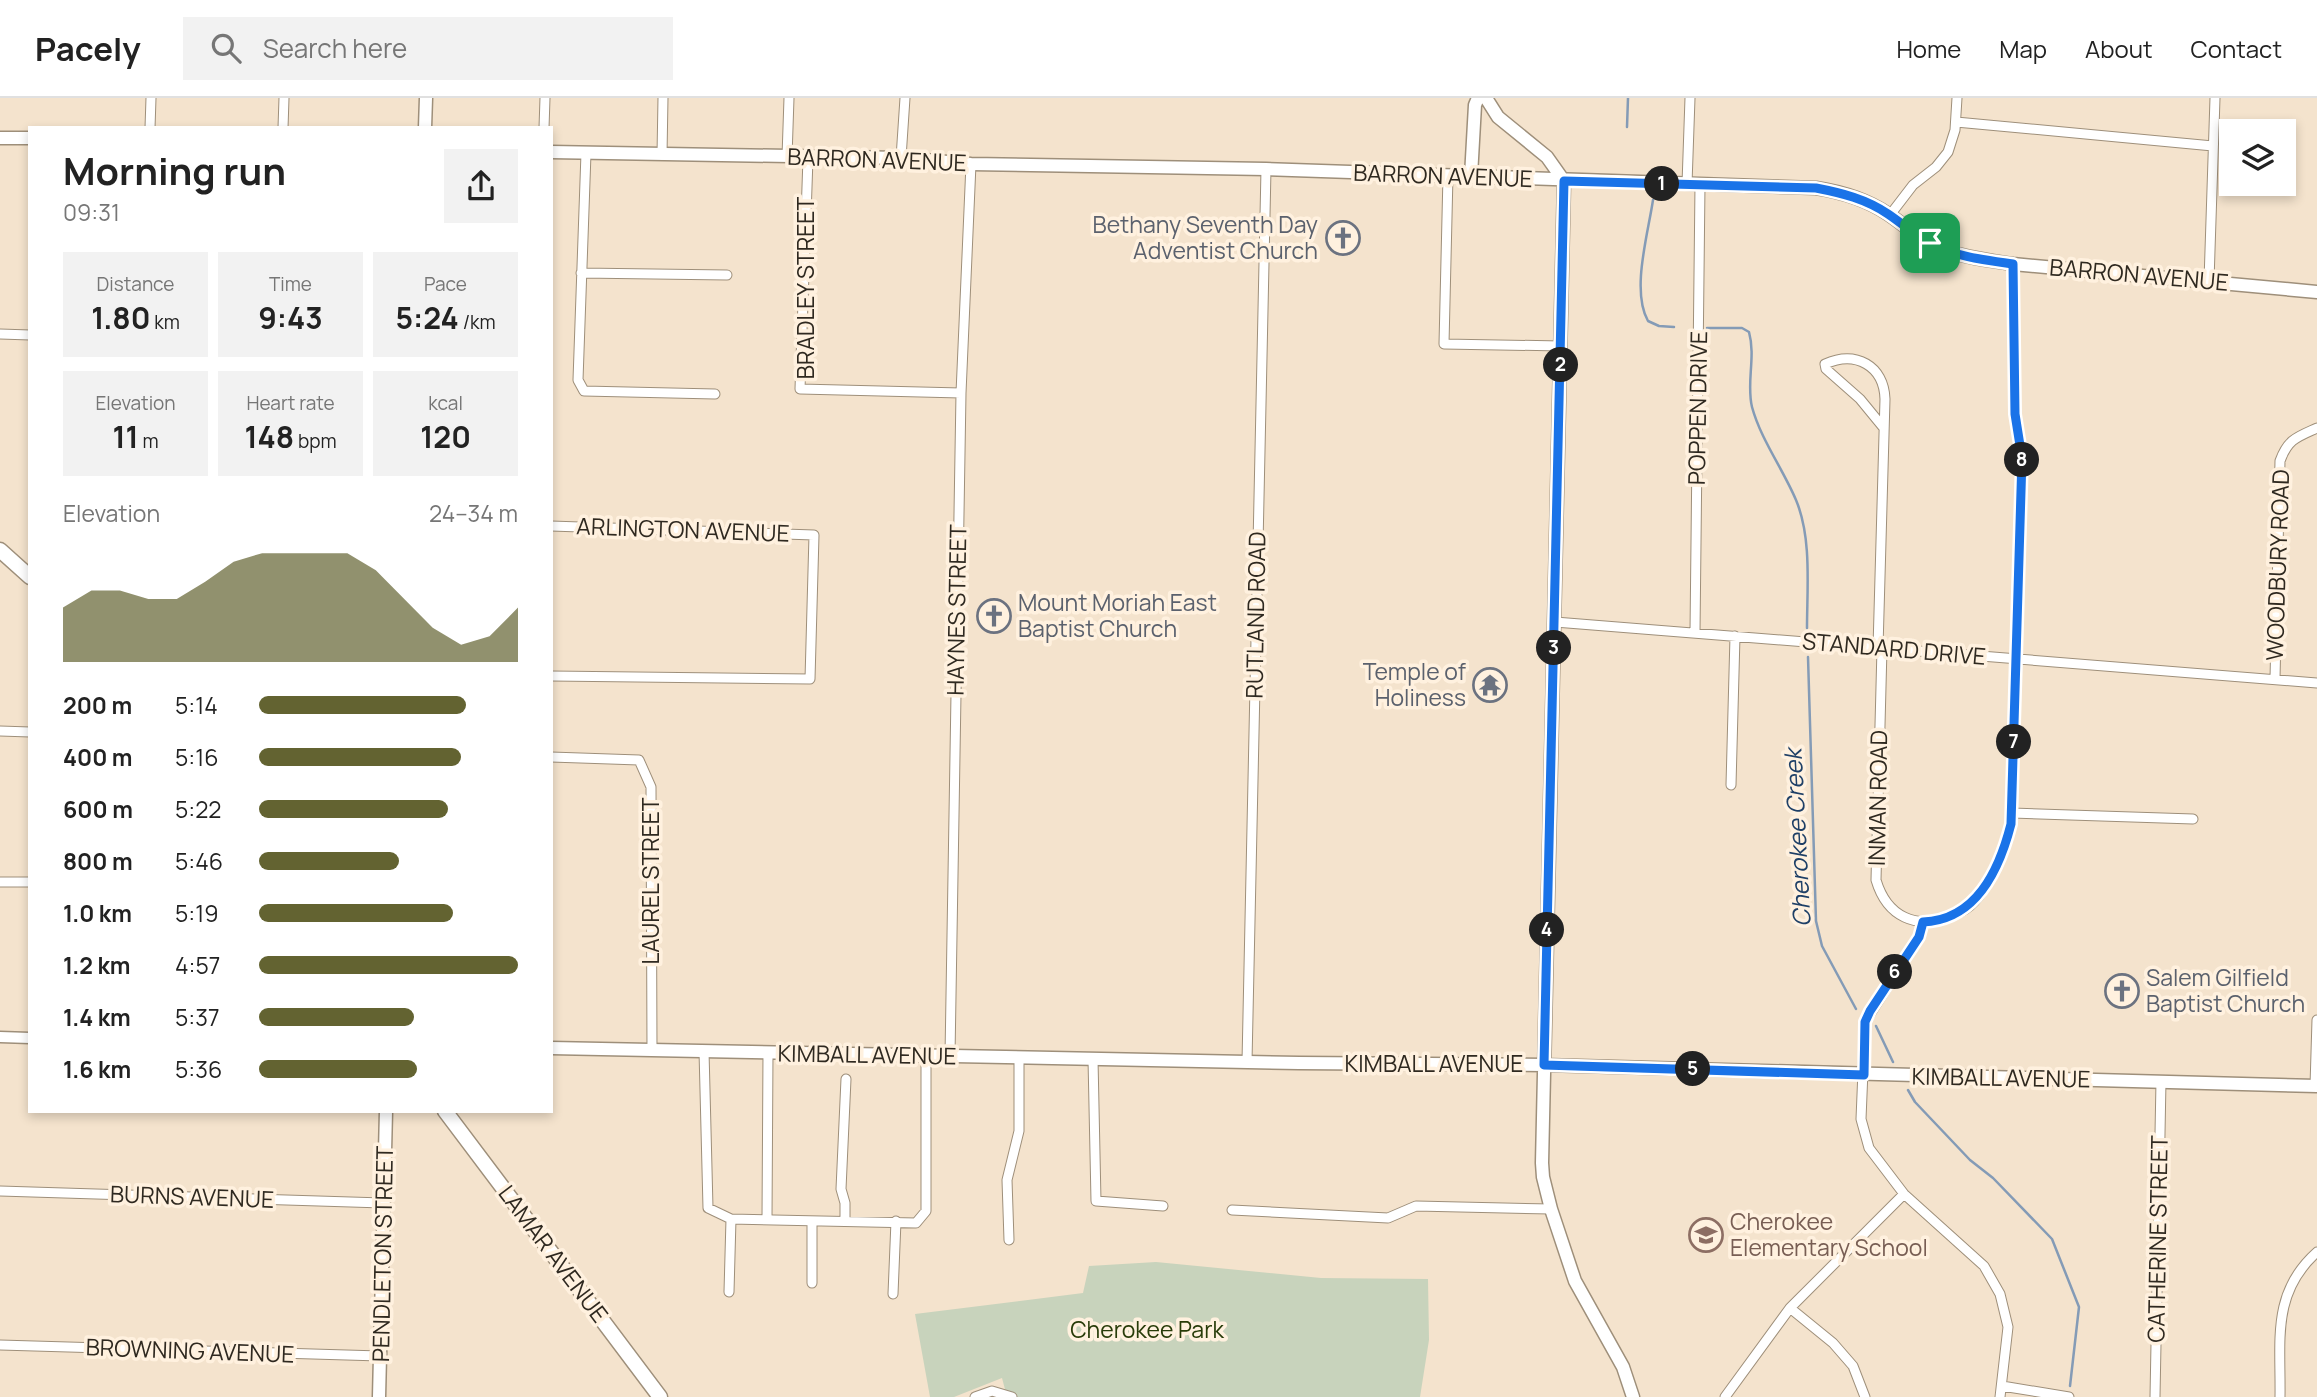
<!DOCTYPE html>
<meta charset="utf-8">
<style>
:root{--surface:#fff;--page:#f2f2f2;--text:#222;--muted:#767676;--line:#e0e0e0;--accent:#636331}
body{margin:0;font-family:Manrope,sans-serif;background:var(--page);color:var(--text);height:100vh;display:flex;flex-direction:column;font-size:26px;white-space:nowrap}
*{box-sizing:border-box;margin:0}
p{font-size:23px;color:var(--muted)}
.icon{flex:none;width:38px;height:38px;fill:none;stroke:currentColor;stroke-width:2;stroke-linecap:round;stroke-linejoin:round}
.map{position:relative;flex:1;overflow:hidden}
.details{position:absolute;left:28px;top:28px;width:525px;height:987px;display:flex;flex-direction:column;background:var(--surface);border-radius:0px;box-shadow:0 4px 10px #0003}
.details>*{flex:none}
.tools{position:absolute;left:2219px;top:21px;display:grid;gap:14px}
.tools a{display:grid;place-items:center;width:77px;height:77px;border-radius:0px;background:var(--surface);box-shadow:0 4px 10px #0003;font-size:35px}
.pin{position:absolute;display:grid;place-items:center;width:60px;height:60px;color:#fff;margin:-30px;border-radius:14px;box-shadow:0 4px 10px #0006}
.km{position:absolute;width:35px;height:35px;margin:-18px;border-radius:50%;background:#222;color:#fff;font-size:19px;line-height:35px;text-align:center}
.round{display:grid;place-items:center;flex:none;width:74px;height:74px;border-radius:0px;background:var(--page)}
.summary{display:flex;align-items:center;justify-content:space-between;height:119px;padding:0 35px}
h1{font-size:38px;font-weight:700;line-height:52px}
.stats{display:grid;grid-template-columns:repeat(3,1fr);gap:10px;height:119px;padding:7px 35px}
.stats div{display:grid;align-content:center;border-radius:0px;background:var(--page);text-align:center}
.stats b{font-size:30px;font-weight:700}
.stats small{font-size:19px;font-weight:400}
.stats p{font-size:19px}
.chart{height:196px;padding:14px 35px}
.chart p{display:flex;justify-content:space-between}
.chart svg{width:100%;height:126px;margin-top:7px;fill:var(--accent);opacity:.7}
ul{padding:0 35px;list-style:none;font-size:23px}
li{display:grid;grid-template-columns:112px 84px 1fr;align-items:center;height:52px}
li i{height:18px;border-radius:9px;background:var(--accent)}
header{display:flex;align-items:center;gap:42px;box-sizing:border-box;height:98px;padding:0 35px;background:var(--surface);border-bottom:2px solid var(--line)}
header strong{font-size:33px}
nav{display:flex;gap:38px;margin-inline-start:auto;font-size:24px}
.search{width:490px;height:63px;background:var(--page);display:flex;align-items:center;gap:18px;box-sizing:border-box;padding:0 24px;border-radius:0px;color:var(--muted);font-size:26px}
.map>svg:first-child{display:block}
.green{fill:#c8d3bc}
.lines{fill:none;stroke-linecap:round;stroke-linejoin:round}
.stream{stroke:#849bb6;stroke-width:2.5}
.minor-casing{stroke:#9e8f7a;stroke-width:11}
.tertiary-casing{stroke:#9e8f7a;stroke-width:13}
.secondary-casing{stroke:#9e8f7a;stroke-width:15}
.primary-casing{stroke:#9e8f7a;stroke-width:17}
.minor{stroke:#fff;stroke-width:9}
.tertiary{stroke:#fff;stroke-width:10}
.secondary{stroke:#fff;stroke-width:12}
.primary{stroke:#fff;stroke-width:14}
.route-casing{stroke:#fff;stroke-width:14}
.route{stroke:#1a73e8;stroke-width:9}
.labels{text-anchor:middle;stroke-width:7;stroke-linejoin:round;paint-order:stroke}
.street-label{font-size:23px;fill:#2f2920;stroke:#fff1df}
.worship-label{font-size:23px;fill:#5b616d;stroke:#fff1df;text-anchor:end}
.education-label{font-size:23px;fill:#785e54;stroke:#fff1df;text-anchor:start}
.park-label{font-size:23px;fill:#283c09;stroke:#fff1df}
.water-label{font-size:24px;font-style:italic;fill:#1f4067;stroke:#fff1df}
</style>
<header>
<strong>Pacely</strong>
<div class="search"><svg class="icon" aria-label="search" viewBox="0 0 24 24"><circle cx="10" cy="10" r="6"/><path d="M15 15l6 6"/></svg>Search here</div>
<nav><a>Home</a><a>Map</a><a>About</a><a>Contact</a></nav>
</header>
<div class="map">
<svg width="2317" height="1299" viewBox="0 0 2317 1299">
<rect width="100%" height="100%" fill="#f4e3cd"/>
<path class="green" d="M1156 1164 1321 1180 1428 1181 1429 1242 1420 1299H1007L1002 1280 954 1299H930L915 1216 1083 1195 1089 1168Z"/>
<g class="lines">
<path class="stream" d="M1627 29 1628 0
M1653 102C1648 136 1631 193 1648 223L1659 228 1674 229
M1707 230H1742L1749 234C1756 259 1746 285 1752 309 1761 342 1783 371 1796 402 1812 440 1807 490 1807 530
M1808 559 1816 823 1822 848 1856 911
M1876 928 1893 964
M1908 992 1915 1004 1970 1062 1993 1080 2052 1141 2079 1209 2070 1288"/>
<g class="minor-casing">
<path id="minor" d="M1956 24 2213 48
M150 30 151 0
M283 30 284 0
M544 30 545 0
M586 55 578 282 584 293 715 296
M662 57 663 0
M787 59 789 0
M808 60 800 291 961 295
M901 60 905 0
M1448 77 1444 246 1561 248
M1687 86 1690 0
M1890 117 1913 87 1936 69 1948 54 1955 32 1957 0
M581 175 727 177
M2209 183 2215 0
M0 236 30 237
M551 428 814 437 810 581 551 578
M1555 524 2317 585
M1695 534 1700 87
M1878 550 1885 301C1884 268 1856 252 1825 266L1826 271 1860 301 1883 329
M1882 550 1876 782C1887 819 1916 832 1951 818 1960 815 1968 811 1974 804 1990 787 2005 749 2011 726L2022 360 2015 316 2013 166
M2275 581 2280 363C2288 341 2297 339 2317 330
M0 633 30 634
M551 659 639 662 651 689 652 952
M1731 687 1735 538
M2012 715 2193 721
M0 784H30
M1923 824 1919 839 1865 924 1861 1021 1869 1050 1904 1096 1984 1168 2000 1196 2008 1229 2000 1299
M704 953 708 1110 731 1121 916 1125 926 1113V958
M950 958 961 295 971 66
M1093 961 1096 1103 1163 1108
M1247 964 1266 71
M2315 988 2317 922
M0 1093 383 1105
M1232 1112 1388 1120 1416 1108 1551 1111
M767 1120 768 955
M845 1123V1105L841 1091 846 981
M1009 1142 1007 1082 1019 1033V960
M812 1185V1123
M729 1194 731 1121
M893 1196 896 1123
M1790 1210 1833 1245 1853 1268 1865 1299
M0 1247 380 1258
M2002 1288 2069 1299
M975 1299 992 1293 1012 1299
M1725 1299 1790 1210 1904 1096
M2155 1299 2161 983
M2280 1299C2281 1243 2271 1195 2317 1154"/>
</g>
<g class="tertiary-casing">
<path id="tertiary" d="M0 939 30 940"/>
</g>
<g class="secondary-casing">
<path id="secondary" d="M1486 0 1498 19 1547 59 1564 83 1542 1065 1543 1079 1551 1111 1575 1183 1623 1269 1633 1299
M425 30 426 0
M0 40H30
M551 54 901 60 971 66 1266 71 1816 90C1842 94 1866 101 1888 116 1903 126 1917 139 1933 147 1959 159 1986 162 2013 166L2317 194
M1471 78 1475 7 1478 0
M551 950 1299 965 1544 967 2317 988
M379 1299 386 1013"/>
</g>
<g class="primary-casing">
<path id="primary" d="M0 452 30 479
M445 1013 660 1299"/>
</g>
<use href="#minor" class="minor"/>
<use href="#tertiary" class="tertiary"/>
<use href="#secondary" class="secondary"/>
<use href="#primary" class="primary"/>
</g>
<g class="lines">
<g class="route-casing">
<path id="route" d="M1564 83 1816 90C1842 95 1866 101 1888 116 1903 126 1917 139 1933 147 1958 159 1986 162 2013 166L2015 316 2022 360 2011 726C1999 773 1976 822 1923 824L1919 839 1870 913 1865 924 1864 977 1544 967Z"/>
</g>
<use href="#route" class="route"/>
</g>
<defs>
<g id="church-ring" transform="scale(1.75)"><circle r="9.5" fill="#fff1df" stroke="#6b7280" stroke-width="1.5"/><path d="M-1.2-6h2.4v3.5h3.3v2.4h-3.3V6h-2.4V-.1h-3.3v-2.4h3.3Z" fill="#6b7280"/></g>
<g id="temple-ring" transform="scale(1.75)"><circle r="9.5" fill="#fff1df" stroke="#6b7280" stroke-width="1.5"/><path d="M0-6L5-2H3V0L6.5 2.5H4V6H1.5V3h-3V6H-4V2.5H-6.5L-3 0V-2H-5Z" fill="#6b7280"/></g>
<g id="school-ring" transform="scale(1.75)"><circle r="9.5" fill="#fff1df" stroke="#8d6e63" stroke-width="1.5"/><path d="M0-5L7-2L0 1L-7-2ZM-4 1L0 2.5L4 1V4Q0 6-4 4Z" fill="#8d6e63"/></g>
</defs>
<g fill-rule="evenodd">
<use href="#church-ring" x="1343" y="140"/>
<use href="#church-ring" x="994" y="518"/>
<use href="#temple-ring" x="1490" y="587"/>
<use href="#church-ring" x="2122" y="893"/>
<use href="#school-ring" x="1706" y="1137"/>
</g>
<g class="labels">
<g class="street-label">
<text transform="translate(877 62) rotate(2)" y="8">BARRON AVENUE</text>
<text transform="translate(1443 78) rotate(2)" y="8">BARRON AVENUE</text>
<text transform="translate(2139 177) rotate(5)" y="8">BARRON AVENUE</text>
<text transform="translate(806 190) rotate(-90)" y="8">BRADLEY STREET</text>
<text transform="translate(1698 310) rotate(-89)" y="8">POPPEN DRIVE</text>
<text transform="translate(683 432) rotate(2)" y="8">ARLINGTON AVENUE</text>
<text transform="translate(2278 467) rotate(-88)" y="8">WOODBURY ROAD</text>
<text transform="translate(957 512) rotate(-89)" y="8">HAYNES STREET</text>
<text transform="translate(1256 517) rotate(-89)" y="8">RUTLAND ROAD</text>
<text transform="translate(1894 551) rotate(5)" y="8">STANDARD DRIVE</text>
<text transform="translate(1878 700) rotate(-89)" y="8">INMAN ROAD</text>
<text transform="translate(651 783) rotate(-90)" y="8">LAUREL STREET</text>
<text transform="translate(867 957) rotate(1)" y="8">KIMBALL AVENUE</text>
<text x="1434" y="974">KIMBALL AVENUE</text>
<text transform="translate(2001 980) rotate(1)" y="8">KIMBALL AVENUE</text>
<text transform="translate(192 1099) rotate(2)" y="8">BURNS AVENUE</text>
<text transform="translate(2158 1141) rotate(-89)" y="8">CATHERINE STREET</text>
<text transform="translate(383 1156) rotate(-89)" y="8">PENDLETON STREET</text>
<text transform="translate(553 1156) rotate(53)" y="8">LAMAR AVENUE</text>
<text transform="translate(190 1253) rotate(2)" y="8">BROWNING AVENUE</text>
</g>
<g class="worship-label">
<text x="1318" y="135">Bethany Seventh Day<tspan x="1318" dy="26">Adventist Church</tspan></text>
<text x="1018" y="513" text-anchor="start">Mount Moriah East<tspan x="1018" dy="26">Baptist Church</tspan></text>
<text x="1466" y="582">Temple of<tspan x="1466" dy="26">Holiness</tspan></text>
<text x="2146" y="888" text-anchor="start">Salem Gilfield<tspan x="2146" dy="26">Baptist Church</tspan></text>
</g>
<g class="education-label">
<text x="1730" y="1132">Cherokee<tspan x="1730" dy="26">Elementary School</tspan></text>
</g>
<g class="park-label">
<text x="1147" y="1240">Cherokee Park</text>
</g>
<g class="water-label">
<text transform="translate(1798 740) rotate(-93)" y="8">Cherokee Creek</text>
</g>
</g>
</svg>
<div class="tools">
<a><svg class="icon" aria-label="layers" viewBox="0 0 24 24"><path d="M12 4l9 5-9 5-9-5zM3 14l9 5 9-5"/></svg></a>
</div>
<div class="pin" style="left:1930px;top:145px;background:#1e9e55"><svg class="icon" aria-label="arrive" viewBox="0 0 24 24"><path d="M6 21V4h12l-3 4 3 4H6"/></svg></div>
<b class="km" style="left:1662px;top:86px">1</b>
<b class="km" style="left:1561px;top:267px">2</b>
<b class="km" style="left:1554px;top:550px">3</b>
<b class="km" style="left:1547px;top:832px">4</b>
<b class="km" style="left:1693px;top:971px">5</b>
<b class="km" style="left:1895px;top:874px">6</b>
<b class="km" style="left:2014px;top:644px">7</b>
<b class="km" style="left:2022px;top:362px">8</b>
<section class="details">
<div class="summary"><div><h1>Morning run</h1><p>09:31</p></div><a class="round"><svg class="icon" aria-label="share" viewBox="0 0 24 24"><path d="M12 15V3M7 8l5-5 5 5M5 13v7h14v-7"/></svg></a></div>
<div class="stats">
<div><p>Distance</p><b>1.80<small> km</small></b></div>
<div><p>Time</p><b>9:43</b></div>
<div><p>Pace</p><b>5:24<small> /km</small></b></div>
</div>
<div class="stats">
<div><p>Elevation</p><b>11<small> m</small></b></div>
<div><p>Heart rate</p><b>148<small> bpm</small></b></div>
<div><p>kcal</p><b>120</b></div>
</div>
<div class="chart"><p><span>Elevation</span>24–34 m</p>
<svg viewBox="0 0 160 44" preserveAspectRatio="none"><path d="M0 44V25L10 19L20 19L30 22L40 22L50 16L60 9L70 6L80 6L90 6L100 6L110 12L120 22L130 32L140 38L150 35L160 25V44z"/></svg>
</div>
<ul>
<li><b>200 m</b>5:14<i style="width:80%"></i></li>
<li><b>400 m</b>5:16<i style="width:78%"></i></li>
<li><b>600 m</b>5:22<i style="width:73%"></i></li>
<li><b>800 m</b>5:46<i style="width:54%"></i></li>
<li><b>1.0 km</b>5:19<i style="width:75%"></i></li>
<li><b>1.2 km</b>4:57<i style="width:100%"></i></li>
<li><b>1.4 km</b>5:37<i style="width:60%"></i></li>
<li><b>1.6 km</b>5:36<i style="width:61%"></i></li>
</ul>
</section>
</div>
